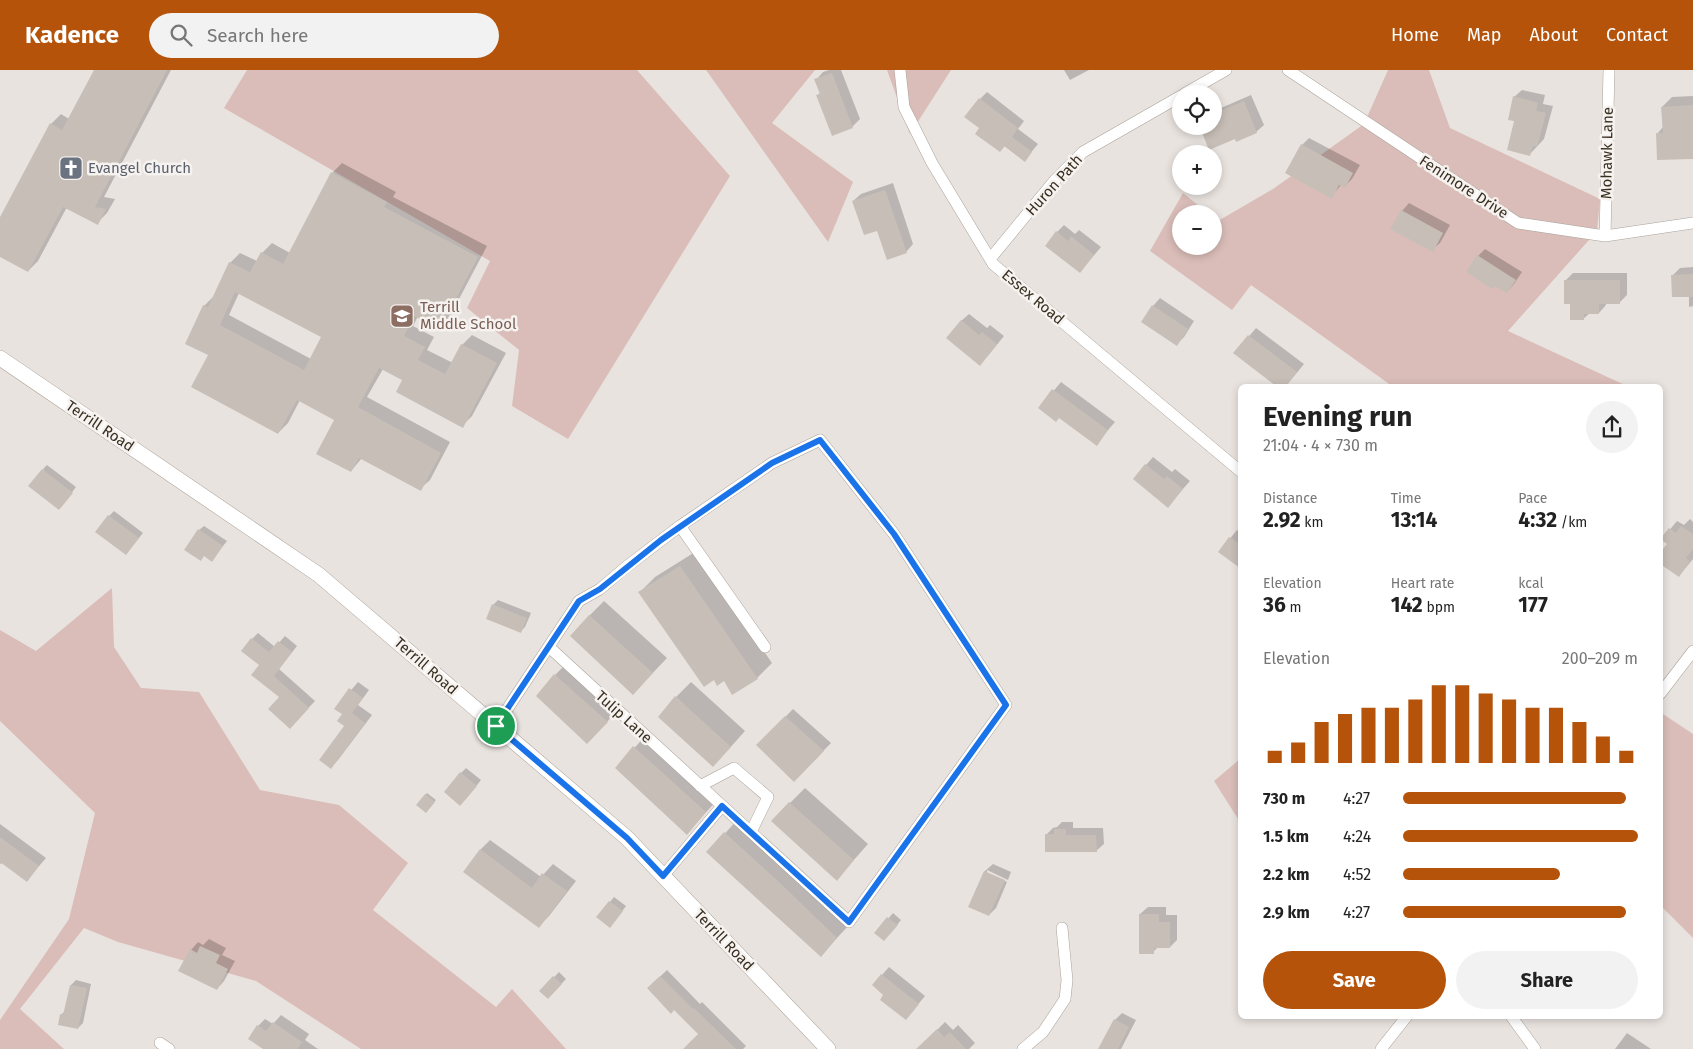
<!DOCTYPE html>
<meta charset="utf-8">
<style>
:root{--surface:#fff;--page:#f2f2f2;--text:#222;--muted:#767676;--accent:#b45309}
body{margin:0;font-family:"Fira Sans",sans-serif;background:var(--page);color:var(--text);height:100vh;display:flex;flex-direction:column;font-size:19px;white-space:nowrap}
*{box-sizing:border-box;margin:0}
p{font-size:16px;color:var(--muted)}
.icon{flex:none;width:28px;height:28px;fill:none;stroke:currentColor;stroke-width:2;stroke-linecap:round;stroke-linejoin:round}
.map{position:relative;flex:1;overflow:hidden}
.details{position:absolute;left:1238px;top:314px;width:425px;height:635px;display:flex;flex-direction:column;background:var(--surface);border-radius:8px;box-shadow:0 2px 8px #0003}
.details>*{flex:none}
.tools{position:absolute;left:1172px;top:15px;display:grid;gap:10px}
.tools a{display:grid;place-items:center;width:50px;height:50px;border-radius:50%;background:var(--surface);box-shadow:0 2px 8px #0003;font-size:25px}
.pin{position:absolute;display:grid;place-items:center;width:42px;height:42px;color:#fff;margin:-21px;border:2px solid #fff;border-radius:50%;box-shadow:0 1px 5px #0007}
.round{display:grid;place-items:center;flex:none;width:52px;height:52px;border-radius:26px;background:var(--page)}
.overview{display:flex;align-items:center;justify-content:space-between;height:85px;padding:0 25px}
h1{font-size:28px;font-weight:700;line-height:38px}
.metrics{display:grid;grid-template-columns:repeat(3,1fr);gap:8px;height:85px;padding:5px 25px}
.metrics div{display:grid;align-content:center}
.metrics b{font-size:21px;font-weight:700}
.metrics small{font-size:14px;font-weight:400}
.metrics p{font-size:14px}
.chart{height:140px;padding:10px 25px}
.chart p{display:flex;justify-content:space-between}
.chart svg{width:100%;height:90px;margin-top:5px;stroke:var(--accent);stroke-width:6}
.action{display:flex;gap:10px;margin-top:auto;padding:10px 25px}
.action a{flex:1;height:58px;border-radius:30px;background:var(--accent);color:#fff;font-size:20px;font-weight:700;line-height:58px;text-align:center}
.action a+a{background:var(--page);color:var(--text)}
ul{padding:0 25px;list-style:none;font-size:16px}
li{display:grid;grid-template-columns:80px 60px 1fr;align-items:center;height:38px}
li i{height:12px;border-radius:6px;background:var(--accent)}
header{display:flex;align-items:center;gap:30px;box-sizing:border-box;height:70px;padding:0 25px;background:var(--accent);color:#fff}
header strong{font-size:24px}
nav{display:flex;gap:28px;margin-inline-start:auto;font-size:18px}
.search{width:350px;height:45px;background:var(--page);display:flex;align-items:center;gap:12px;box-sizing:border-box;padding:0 18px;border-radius:28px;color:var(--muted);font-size:19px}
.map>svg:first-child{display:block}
.green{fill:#dabdb8}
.shadow{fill:#0003;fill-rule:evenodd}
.building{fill:#c7bfb7;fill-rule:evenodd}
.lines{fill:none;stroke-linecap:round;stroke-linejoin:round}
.street-casing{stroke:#a9a29b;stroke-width:12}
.secondary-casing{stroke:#aba196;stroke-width:16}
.street{stroke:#fff;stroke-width:11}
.secondary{stroke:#fff;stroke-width:15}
.route-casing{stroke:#fff;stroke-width:10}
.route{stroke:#1a73e8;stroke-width:6}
.labels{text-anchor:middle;stroke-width:5;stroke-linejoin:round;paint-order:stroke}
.street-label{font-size:15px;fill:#382f21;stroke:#f6f2ef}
.worship-label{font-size:15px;fill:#5b616d;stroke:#f6f2ef;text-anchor:start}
.education-label{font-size:15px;fill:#785e54;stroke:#f6f2ef;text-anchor:start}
</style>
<header>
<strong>Kadence</strong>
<div class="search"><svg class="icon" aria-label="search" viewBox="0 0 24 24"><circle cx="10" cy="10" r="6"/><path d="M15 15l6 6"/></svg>Search here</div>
<nav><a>Home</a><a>Map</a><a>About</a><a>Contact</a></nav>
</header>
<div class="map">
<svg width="1693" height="979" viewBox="0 0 1693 979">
<rect width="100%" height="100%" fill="#e9e3df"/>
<path class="green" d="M247 0H637L730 106 568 369 512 336 519 280 467 238 490 191 224 38Z
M706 0H815L772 53 853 112 828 172Z
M887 0H951L910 64Z
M1388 0H1429L1450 58 1600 129 1597 161 1508 261 1627 316H1392L1251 215 1232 240 1150 181 1183 123 1209 144H1181V176H1214V148L1218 151 1273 119 1364 54Z
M112 518 114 577 141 618 199 622 260 720 339 735 408 793 373 840 496 937 512 919 566 979H361L256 911 118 872 84 858 20 939 64 979H0V950L69 849 95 743 0 651V560L36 581Z
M1660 642 1693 664V868L1660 835Z
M1240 689V752L1214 711Z"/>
<path class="shadow" d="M95 0H171L104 127 115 129 107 143 97 153 67 137 38 191 28 201 0 186V150L51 54 61 44 69 49Z
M829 0H841L860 49 852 57 818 25 821 22 816 10 823 2Z
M1064 0H1089L1070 10Z
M1522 20 1545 25 1543 34 1553 36 1544 69 1530 84 1515 51 1514 27Z
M987 22 1024 51 1018 59 1038 74 1024 91 981 58 980 29Z
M1251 25 1264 55 1256 62 1236 68 1203 61 1207 56H1214V41Z
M1693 26V87L1657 64 1663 57 1662 37 1672 27Z
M1309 68 1360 95 1352 109 1344 117 1341 115 1331 127 1302 75Z
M342 93 396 122 393 127 487 176 449 248 439 257 418 246 413 256 434 267 427 280 453 293 462 275 472 265 506 283 472 346 462 356 404 310 383 299 367 327 450 372 430 410 420 419 362 388 351 401 336 349 300 330 288 353 278 363 210 284 204 236 214 226 230 193 240 183 257 191 262 183 272 173 290 183 332 103ZM239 223 323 267 311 289 229 245Z
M893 113 913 174 906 182 853 131 861 124Z
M1409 133 1450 155 1440 173 1432 180 1402 141Z
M1064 155 1075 164 1079 160 1101 177 1080 202 1057 162Z
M1485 179 1522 202 1514 214 1507 222 1478 186Z
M1693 197V236L1689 237V226L1673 205 1680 198Z
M1573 203H1627V225L1620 232 1606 233V235L1599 243H1590L1583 249 1572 233 1565 211Z
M1160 228 1194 251 1184 267 1177 274 1153 236Z
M969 244 987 258 990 255 1004 266 987 287 961 251Z
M1256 258 1304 294 1286 316H1278L1235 283Z
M1061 312 1115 352 1096 374 1060 347 1040 337Z
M1153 387 1172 402 1175 399 1190 411 1168 436 1134 409Z
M47 395 76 417 64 433 43 399Z
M114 441 143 463 126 484 109 446Z
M1690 449 1693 452V489L1679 506 1660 492V485L1668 473 1662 469 1677 451 1684 455Z
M204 456 227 471 212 490 205 485 199 460Z
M1237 460 1240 462V497L1219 482Z
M695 482 772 593 757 608 733 623 725 610 715 608 640 522 655 507Z
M498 530 531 543 525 557 521 561 493 535Z
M604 531 667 588 648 608 589 546Z
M258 563 275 577 285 566 297 576 279 599 315 631 296 651 260 595 252 569Z
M570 590 622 636 602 657 555 605Z
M358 612 369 620 358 635 372 645 338 690 331 697 346 655 344 644 336 638Z
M691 612 745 661 728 680 676 627Z
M793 639 831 673 794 711 758 675Z
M649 662 720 727 687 763 616 698Z
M466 698 481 710 465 730 461 703Z
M805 718 868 774 837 809 772 751Z
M427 723 436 730 426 741 418 735Z
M739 748 851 853 821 885 708 782Z
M1062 752H1073V758H1103L1104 774 1096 781 1046 765 1053 758 1057 757Z
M0 754 46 788 27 810 2 793 0 794Z
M490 770 541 807 553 794 576 811 549 846 539 856 480 780Z
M993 794 1011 802 1008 810 987 800V803L1007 812 996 838 989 845 970 837 985 801Z
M614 827 626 836 615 851 598 847Z
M1148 837H1166V845H1177V870L1170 877H1158L1153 882 1140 844Z
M893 843 901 850 889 865 876 863Z
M209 869 226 878 222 885 235 891 224 911 217 919 191 880 198 872 203 875Z
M889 897 925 926 906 949 885 924 882 905Z
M667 900 700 934 702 932 746 976 743 979H684L699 964 674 939 648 918Z
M559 902 566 909 548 928 541 921Z
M76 910 91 914 83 953 78 958 61 945 66 940 71 915Z
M1122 943 1136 950 1121 979H1100L1115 950Z
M281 945 309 964 305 970 318 979H265L258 956 265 949 273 954Z
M945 952 953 960 958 955 975 973 969 979H928L923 974Z
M1627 963 1651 979H1615Z"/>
<path class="building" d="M94 0H167L95 137 106 139 98 155 63 137 28 202 0 187V147L50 53 62 60Z
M832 3 853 58 832 66 816 25 820 24 814 9Z
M1513 26 1538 33 1536 41 1546 43 1537 77 1533 76 1530 86 1507 80 1514 51 1508 50Z
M979 28 1018 58 1012 67 1032 82 1025 92 1005 76 1000 82 975 64 979 58 964 47Z
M1244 31 1257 63 1236 72 1235 69 1209 80 1201 60 1214 56V44Z
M1693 35V89L1657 90 1656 63H1663L1661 37Z
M1301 74 1353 103 1345 118 1339 115 1332 129 1285 103Z
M331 102 387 132 384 137 478 187 440 259 414 246 404 266 425 277 418 290 445 304 461 274 497 293 463 358 396 322 402 310 379 298 358 337 441 383 421 421 359 388 351 402 316 384 334 350 297 330 278 364 191 317 208 285 185 274 203 235 208 237 229 192 250 202 261 182 283 194ZM235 222 321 267 304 300 220 255Z
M885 120 907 183 887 190 877 161 864 165 852 131Z
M1401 140 1443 163 1433 182 1390 159Z
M1056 161 1068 171 1071 166 1094 185 1080 203 1045 176Z
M1477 185 1516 210 1507 223 1495 216 1492 219 1466 202Z
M1693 204V227H1672L1671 205Z
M1564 210H1620V234H1599V244H1584V250H1570V234H1564Z
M1152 235 1188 259 1177 276 1141 252Z
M961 250 979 265 982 262 997 274 980 296 946 268Z
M1248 265 1297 302 1286 316H1276L1233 283Z
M1052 319 1108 360 1097 376 1059 348 1056 352 1038 338Z
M1145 394 1164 409 1167 406 1183 419 1168 438 1133 409Z
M42 399 73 423 59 440 28 416Z
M108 445 139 468 126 485 95 462Z
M1681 456 1693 464V479L1686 488 1690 491 1679 507 1660 494V483L1667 474 1660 469 1669 458 1676 463Z
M198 459 223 476 212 492 204 486 201 491 184 480Z
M1229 467 1240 474V498L1218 482Z
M680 496 758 609 732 625 724 611 717 616 714 610 704 617 638 522Z
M492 534 527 548 521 563 486 549Z
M589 545 653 603 633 625 570 566Z
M251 568 269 582 278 571 292 582 274 606 309 638 290 659 268 639 279 627 251 605 259 595 241 581Z
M554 604 608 652 587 674 536 626Z
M349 618 363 628 352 643 365 653 331 699 319 690 344 656 337 651 342 644 334 639Z
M675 626 731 677 713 697 658 647Z
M785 646 824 681 794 712 756 675Z
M633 676 706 742 687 765 615 698Z
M460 702 477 716 460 736 444 722Z
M425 724 435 732 426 743 416 735Z
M789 732 854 790 837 811 771 751Z
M1054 759H1066V765H1096L1097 782H1045V764H1054Z
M724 762 779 812 837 868 821 887 706 782Z
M0 767 39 796 27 812 0 792Z
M480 779 532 818 542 803 567 821 539 858 463 802Z
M984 801 1005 810 989 846 968 837Z
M609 831 623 841 610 858 596 847Z
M1139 844H1159V852H1170V878H1154V884H1139Z
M887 847 898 855 884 871 874 863Z
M200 876 220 885 216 893 228 899 217 920 178 901 190 879 197 883Z
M881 904 919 934 906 950 880 930 883 925 872 915Z
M553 906 562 914 548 929 539 921Z
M660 906 693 939 694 938 736 979H683L698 964 674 940 671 944 647 918Z
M70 915 87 918 78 959 58 955 60 944 63 945Z
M1114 949 1129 957 1118 979H1098Z
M273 952 302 972 297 979H263L248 969 257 955 266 961Z
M937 959 944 967 950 962 966 979H916Z"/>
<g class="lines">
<g class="street-casing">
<path id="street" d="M900 0 904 37 932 93 993 194 1240 401
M1288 0 1518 153 1605 166 1693 153
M1184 24 1226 0
M1605 166 1609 0
M990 189 1055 110 1083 82 1181 26
M680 456 765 577
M1660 624 1693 581
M496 656 579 531 600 519 626 497 680 456 772 393 820 370 894 464 1006 635 849 852 549 577
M700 716 734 698 768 727 751 762
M663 806 722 736
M1511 946 1535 979
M160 973 169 979
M1023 979 1043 962 1065 929 1067 910 1062 858
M1381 979 1407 946"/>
</g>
<g class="secondary-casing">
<path id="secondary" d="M0 288 319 505 627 768 828 979"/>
</g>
<use href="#street" class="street"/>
<use href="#secondary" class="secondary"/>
</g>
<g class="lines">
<g class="route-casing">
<path id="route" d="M820 370 894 464 1006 635 849 852 722 736 663 806 627 768 496 656 579 531 600 519 661 470 772 393Z"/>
</g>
<use href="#route" class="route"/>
</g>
<defs>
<g id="church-square" transform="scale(1.25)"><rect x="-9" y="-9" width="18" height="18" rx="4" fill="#6b7280" stroke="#f6f2ef"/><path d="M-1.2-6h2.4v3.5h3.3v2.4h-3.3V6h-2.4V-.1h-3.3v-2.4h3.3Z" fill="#fff"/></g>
<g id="school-square" transform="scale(1.25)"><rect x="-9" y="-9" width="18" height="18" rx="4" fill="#8d6e63" stroke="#f6f2ef"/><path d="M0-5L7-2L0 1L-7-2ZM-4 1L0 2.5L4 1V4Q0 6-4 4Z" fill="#fff"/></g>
</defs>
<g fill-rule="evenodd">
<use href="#church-square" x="71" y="98"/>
<use href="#school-square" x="402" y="246"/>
</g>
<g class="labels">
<g class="street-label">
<text transform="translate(1607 83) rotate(-89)" y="5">Mohawk Lane</text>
<text transform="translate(1054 115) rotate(-48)" y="5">Huron Path</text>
<text transform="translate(1464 117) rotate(33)" y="5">Fenimore Drive</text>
<text transform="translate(1033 227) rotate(40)" y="5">Essex Road</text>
<text transform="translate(100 356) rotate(34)" y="5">Terrill Road</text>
<text transform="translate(426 596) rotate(41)" y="5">Terrill Road</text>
<text transform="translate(624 647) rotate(42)" y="5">Tulip Lane</text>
<text transform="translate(724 870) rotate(46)" y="5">Terrill Road</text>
</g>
<g class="worship-label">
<text x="88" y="103">Evangel Church</text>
</g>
<g class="education-label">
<text x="420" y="242">Terrill<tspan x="420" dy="17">Middle School</tspan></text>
</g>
</g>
</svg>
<div class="tools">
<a><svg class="icon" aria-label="locate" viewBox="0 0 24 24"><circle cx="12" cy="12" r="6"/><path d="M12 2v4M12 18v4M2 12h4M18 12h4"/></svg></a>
<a>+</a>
<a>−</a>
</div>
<div class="pin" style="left:496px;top:656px;background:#1e9e55"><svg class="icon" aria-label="arrive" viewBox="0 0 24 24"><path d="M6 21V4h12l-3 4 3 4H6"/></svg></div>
<section class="details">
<div class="overview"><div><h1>Evening run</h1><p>21:04 · 4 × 730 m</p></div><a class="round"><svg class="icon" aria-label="share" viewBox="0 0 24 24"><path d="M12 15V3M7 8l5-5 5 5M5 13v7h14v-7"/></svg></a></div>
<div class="metrics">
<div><p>Distance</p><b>2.92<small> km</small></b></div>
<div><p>Time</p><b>13:14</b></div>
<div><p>Pace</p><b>4:32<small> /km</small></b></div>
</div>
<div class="metrics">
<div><p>Elevation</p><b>36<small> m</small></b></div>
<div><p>Heart rate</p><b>142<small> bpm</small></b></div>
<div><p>kcal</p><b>177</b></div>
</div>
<div class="chart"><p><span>Elevation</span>200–209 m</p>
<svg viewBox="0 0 160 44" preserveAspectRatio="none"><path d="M5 44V38M15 44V34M25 44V24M35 44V20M45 44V17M55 44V17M65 44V13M75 44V6M85 44V6M95 44V10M105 44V13M115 44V17M125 44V17M135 44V24M145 44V31M155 44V38"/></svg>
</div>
<ul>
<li><b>730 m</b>4:27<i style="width:95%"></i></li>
<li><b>1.5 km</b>4:24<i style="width:100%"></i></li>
<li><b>2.2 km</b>4:52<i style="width:67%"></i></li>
<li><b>2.9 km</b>4:27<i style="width:95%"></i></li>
</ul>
<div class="action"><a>Save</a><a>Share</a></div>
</section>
</div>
